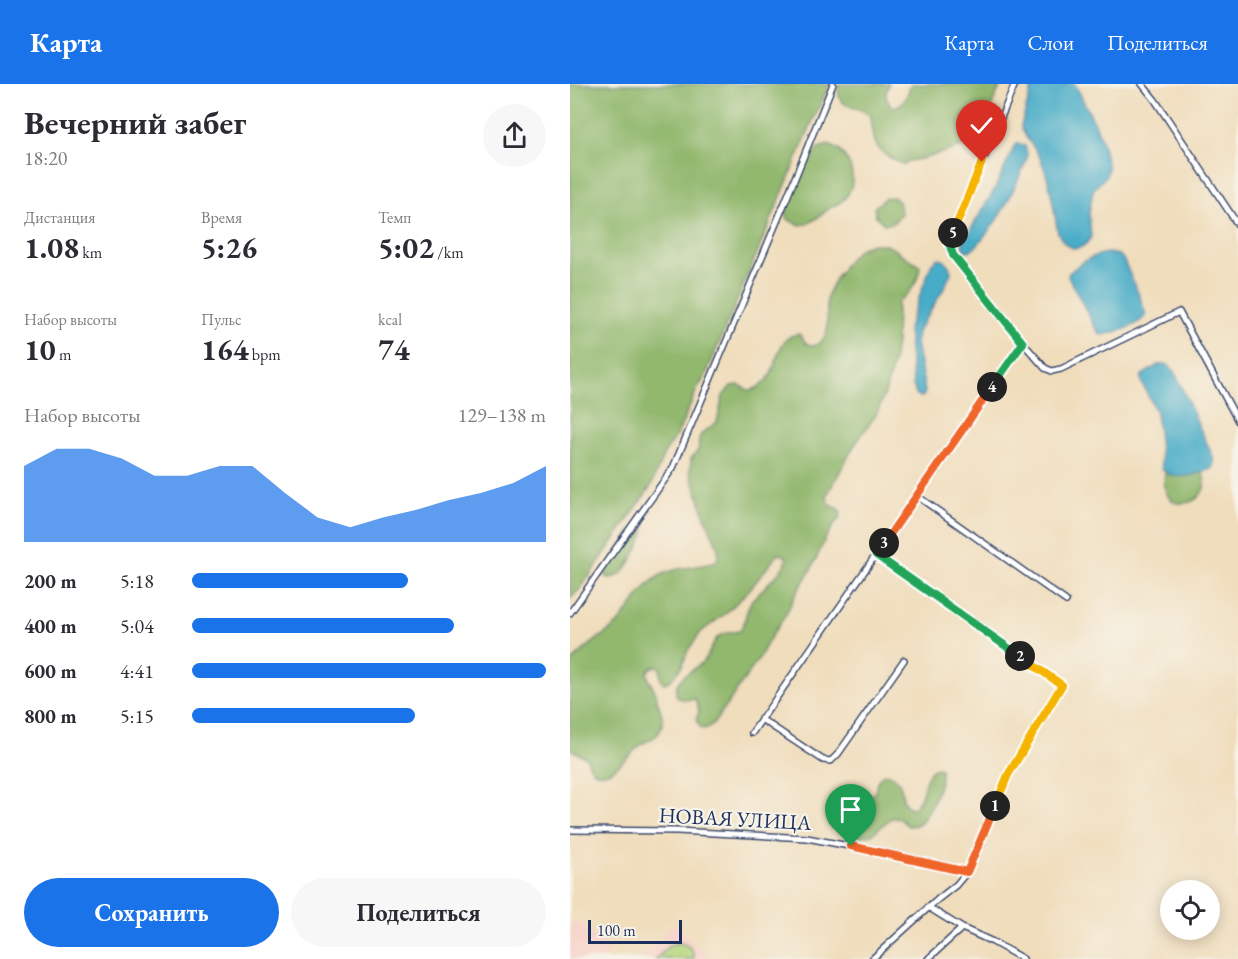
<!DOCTYPE html>
<html lang="ru">
<meta charset="utf-8">
<style>
:root{--surface:#fff;--page:#f7f7f7;--text:#2b2b33;--muted:#7c7c81;--accent:#1a73e8}
body{margin:0;font-family:"EB Garamond",serif;background:var(--page);color:var(--text);height:100vh;display:flex;flex-direction:column;font-size:22px;white-space:nowrap}
*{box-sizing:border-box;margin:0}
p{font-size:20px;color:var(--muted)}
.icon{flex:none;width:33px;height:33px;fill:none;stroke:currentColor;stroke-width:2;stroke-linecap:round;stroke-linejoin:round}
.map{position:relative;flex:1;overflow:hidden}
.sheet{display:flex;flex-direction:column;background:var(--surface);width:570px}
.sheet>*{flex:none}
.fabs{position:absolute;left:590px;top:796px;display:grid;gap:12px}
.fabs a{display:grid;place-items:center;width:60px;height:60px;border-radius:50%;background:var(--surface);box-shadow:0 3px 15px #0003;font-size:30px}
.scale{position:absolute;left:18px;bottom:15px;width:94px;box-sizing:border-box;padding-left:6px;border:3px solid #1b2f5e;border-top:0;font-size:16px;line-height:21px;white-space:nowrap;color:#1b2f5e;-webkit-text-stroke:4px #f7f3e8;paint-order:stroke}
.pin{position:absolute;display:grid;place-items:center;width:51px;height:51px;color:#fff;margin:-62px -26px;border-radius:50% 50% 50% 0;rotate:-45deg;box-shadow:0 0 6px #0007}
.pin .icon{rotate:45deg}
.km{position:absolute;width:30px;height:30px;margin:-15px;border-radius:50%;background:#222;color:#fff;font-size:16px;line-height:30px;text-align:center}
.round{display:grid;place-items:center;flex:none;width:63px;height:63px;border-radius:32px;background:var(--page)}
.head{display:flex;align-items:center;justify-content:space-between;height:102px;padding:0 24px}
h1{font-size:33px;font-weight:700;line-height:45px}
.figures{display:grid;grid-template-columns:repeat(3,1fr);gap:9px;height:102px;padding:6px 24px}
.figures div{display:grid;align-content:center}
.figures b{font-size:30px;font-weight:700}
.figures small{font-size:16px;font-weight:400}
.figures p{font-size:16px}
.chart{height:168px;padding:12px 24px}
.chart p{display:flex;justify-content:space-between}
.chart svg{width:100%;height:108px;margin-top:6px;fill:var(--accent);opacity:.7}
.cta{display:flex;gap:12px;margin-top:auto;padding:12px 24px}
.cta a{flex:1;height:69px;border-radius:36px;background:var(--accent);color:#fff;font-size:24px;font-weight:700;line-height:69px;text-align:center}
.cta a+a{background:var(--page);color:var(--text)}
ul{padding:0 24px;list-style:none;font-size:20px}
li{display:grid;grid-template-columns:96px 72px 1fr;align-items:center;height:45px}
li i{height:15px;border-radius:8px;background:var(--accent)}
header{display:flex;align-items:center;gap:36px;box-sizing:border-box;height:84px;padding:0 30px;background:var(--accent);color:#fff}
header strong{font-size:28px}
nav{display:flex;gap:33px;margin-inline-start:auto;font-size:21px}
main{display:flex;flex:1;min-height:0}
.map>svg:first-child{display:block}
.built{fill:#f7d1c8}
.green{fill:#b9d880;stroke:#6a846f;stroke-width:1.5}
.forest{fill:#92b86e;stroke:#567466;stroke-width:1.5}
.water{fill:#47acc7;stroke:#316e92;stroke-width:1.5}
.lines{fill:none;stroke-linecap:round;stroke-linejoin:round}
.minor-casing{stroke:#3b496c;stroke-width:8}
.minor{stroke:#fff;stroke-width:5}
.split-1-casing{stroke:#fff;stroke-width:12}
.split-2-casing{stroke:#fff;stroke-width:12}
.split-3-casing{stroke:#fff;stroke-width:12}
.split-4-casing{stroke:#fff;stroke-width:12}
.split-5-casing{stroke:#fff;stroke-width:12}
.split-6-casing{stroke:#fff;stroke-width:12}
.split-1{stroke:#f0652b;stroke-width:8}
.split-2{stroke:#f5b400;stroke-width:8}
.split-3{stroke:#22a559;stroke-width:8}
.split-4{stroke:#f0652b;stroke-width:8}
.split-5{stroke:#22a559;stroke-width:8}
.split-6{stroke:#f5b400;stroke-width:8}
.labels{text-anchor:middle;stroke-width:4.5;stroke-linejoin:round;paint-order:stroke}
.street-label{font-size:21px;fill:#1b2f5e;stroke:#f7f3e8}
</style>
<header>
<strong>Карта</strong>
<nav><a>Карта</a><a>Слои</a><a>Поделиться</a></nav>
</header>
<main>
<section class="sheet">
<div class="head"><div><h1>Вечерний забег</h1><p>18:20</p></div><a class="round"><svg class="icon" aria-label="share" viewBox="0 0 24 24"><path d="M12 15V3M7 8l5-5 5 5M5 13v7h14v-7"/></svg></a></div>
<div class="figures">
<div><p>Дистанция</p><b>1.08<small> km</small></b></div>
<div><p>Время</p><b>5:26</b></div>
<div><p>Темп</p><b>5:02<small> /km</small></b></div>
</div>
<div class="figures">
<div><p>Набор высоты</p><b>10<small> m</small></b></div>
<div><p>Пульс</p><b>164<small> bpm</small></b></div>
<div><p>kcal</p><b>74</b></div>
</div>
<div class="chart"><p><span>Набор высоты</span>129–138 m</p>
<svg viewBox="0 0 160 44" preserveAspectRatio="none"><path d="M0 44V13L10 6L20 6L30 10L40 17L50 17L60 13L70 13L80 24L90 34L100 38L110 34L120 31L130 27L140 24L150 20L160 13V44z"/></svg>
</div>
<ul>
<li><b>200 m</b>5:18<i style="width:61%"></i></li>
<li><b>400 m</b>5:04<i style="width:74%"></i></li>
<li><b>600 m</b>4:41<i style="width:100%"></i></li>
<li><b>800 m</b>5:15<i style="width:63%"></i></li>
</ul>
<div class="cta"><a>Сохранить</a><a>Поделиться</a></div>
</section>
<div class="map">
<svg width="668" height="875" viewBox="0 0 668 875">
<rect width="100%" height="100%" fill="#f7f3e8"/>
<filter id="ink" filterUnits="userSpaceOnUse"><feTurbulence type="fractalNoise" baseFrequency=".0167" numOctaves="2"/><feDisplacementMap in="SourceGraphic" scale="12" xChannelSelector="R" yChannelSelector="G"/><feConvolveMatrix kernelMatrix="1 2 1 2 8 2 1 2 1" color-interpolation-filters="sRGB"/></filter>
<filter id="wash" filterUnits="userSpaceOnUse"><feTurbulence type="fractalNoise" baseFrequency=".008" numOctaves="4" result="noise"/><feDisplacementMap in="SourceGraphic" scale="24" xChannelSelector="R" yChannelSelector="G"/><feGaussianBlur stdDeviation="1.35" result="paint"/><feColorMatrix in="noise" values="0 0 0 0 0 0 0 0 0 0 0 0 0 0 0 0 0 1.4 0 .05"/><feComposite in="paint" operator="in"/></filter>
<g filter="url(#wash)">
<rect width="100%" height="100%" fill="#f0ddbc"/>
<path class="built" d="M0 839 11 841 40 867 32 875H0Z
M104 840 139 875H70Z"/>
<path class="green" d="M109 859C118 860 123 865 124 875H86L100 861Z"/>
<path class="forest" d="M0 0H260L243 36 135 293 127 305 107 351 94 370 81 402 11 504 0 515Z
M268 0H319C314 10 315 16 323 23 335 21 338 10 341 0H431L412 45 398 61 351 75 338 77 334 81C305 68 304 62 301 32 287 18 266 29 268 0Z
M259 61C280 69 290 96 275 114 271 119 265 121 260 124 245 135 233 150 216 133L217 121 237 77 248 64Z
M323 113 329 118 331 130 323 139 314 140 306 132 304 124 315 114Z
M300 160H313L317 161 350 182C349 192 346 201 338 209 334 213 330 215 327 219L326 258 323 280 315 309 307 329 284 362 257 411C258 427 264 418 271 428L270 434 265 439 256 453 242 484 226 509 215 532 202 551 189 574 144 639 137 644 133 645 130 643 126 636 129 627 125 615C119 615 106 618 106 608 105 591 129 586 136 574 142 566 142 556 151 551 156 548 164 548 170 547 176 537 176 526 182 516 186 509 236 471 208 470L180 505 156 529 131 548 118 566 112 582 101 596 94 599 91 596 90 584 87 582C69 585 81 598 85 607 86 609 87 613 87 616 90 627 96 635 90 647 86 656 74 656 68 663 55 676 26 709 17 674L0 665C0 645 0 625 0 605 0 598 0 589 0 582 2 572 34 551 44 543 61 528 69 505 89 492 107 482 127 484 146 478L149 470 147 461 137 438 120 388 121 375 129 365C126 347 137 348 147 338L153 312 161 302 169 301 180 307C188 304 195 300 200 292 208 278 208 251 229 250L237 260 245 262C264 253 255 231 257 215 259 202 277 175 287 167 291 164 296 162 300 160Z
M632 388C648 420 587 438 595 389 607 394 620 392 632 388Z
M71 437H75C78 449 58 486 48 492 46 493 41 493 39 494L35 492C36 479 61 447 71 437Z
M367 684 371 685C373 697 359 733 348 740 344 742 343 742 338 742L329 734H321L302 750 289 753 285 751C280 740 281 722 289 712L297 713 305 709C306 704 306 699 309 695 315 684 328 695 331 703 333 709 332 718 337 722 338 723 340 723 341 724L345 723C348 718 351 714 352 709 356 699 355 688 367 684Z"/>
<path class="water" d="M463 0H505L526 42 532 58 538 84 536 92 523 106 519 129 521 153C510 171 496 166 488 149 483 122 481 95 468 70 462 60 454 53 451 42Z
M448 59 455 62C456 66 457 67 457 71 457 78 453 83 451 89 439 116 432 131 413 154 408 160 404 167 396 167L392 162 393 158 425 105 445 61Z
M538 169 549 171 553 175 569 211 576 231C566 244 548 247 533 251L530 250 525 243 498 192 499 189C511 178 522 171 538 169Z
M368 174C375 175 380 181 381 189L373 206 347 248 346 259 355 307 354 311 351 313 346 310 343 301 338 245 342 232 362 179Z
M596 280 601 283 606 291 643 373 644 379 642 384 639 386C624 391 605 398 592 385L586 328 571 297V292L588 281Z"/>
</g>
<g filter="url(#ink)">
<g class="lines">
<g class="minor-casing">
<path id="minor" d="M445 0 380 156 379 163 383 171 453 259 475 284 482 287 491 285 609 228 668 337
M572 0 585 16 668 141
M347 412 496 517
M0 529 103 384 216 116 263 0
M191 635 253 676 261 677 268 670 334 576
M182 649 453 259
M0 746 107 747 237 754 326 771 397 788
M358 823 392 844 423 858 453 875
M302 875 367 816 386 801 397 788 438 691 492 601 306 471
M358 875 392 844"/>
</g>
<use href="#minor" class="minor"/>
</g>
</g>
<g class="lines" filter="url(#ink)">
<g class="split-1-casing">
<path id="split-1" d="M281 762 397 788 425 722"/>
</g>
<g class="split-2-casing">
<path id="split-2" d="M425 722 438 691 492 601 450 572"/>
</g>
<g class="split-3-casing">
<path id="split-3" d="M314 459 306 471 450 572"/>
</g>
<g class="split-4-casing">
<path id="split-4" d="M314 459 422 303"/>
</g>
<g class="split-5-casing">
<path id="split-5" d="M383 149 379 159 383 171 453 259 422 303"/>
</g>
<g class="split-6-casing">
<path id="split-6" d="M383 149 412 78"/>
</g>
<use href="#split-1" class="split-1"/>
<use href="#split-2" class="split-2"/>
<use href="#split-3" class="split-3"/>
<use href="#split-4" class="split-4"/>
<use href="#split-5" class="split-5"/>
<use href="#split-6" class="split-6"/>
</g>
<g class="labels">
<g class="street-label">
<text transform="translate(165 735) rotate(3)" y="7">НОВАЯ УЛИЦА</text>
</g>
</g>
</svg>
<div class="fabs">
<a><svg class="icon" aria-label="locate" viewBox="0 0 24 24"><circle cx="12" cy="12" r="6"/><path d="M12 2v4M12 18v4M2 12h4M18 12h4"/></svg></a>
</div>
<div class="scale">100 m</div>
<div class="pin" style="left:281px;top:762px;background:#1e9e55"><svg class="icon" aria-label="arrive" viewBox="0 0 24 24"><path d="M6 21V4h12l-3 4 3 4H6"/></svg></div>
<div class="pin" style="left:412px;top:78px;background:#d93025"><svg class="icon" aria-label="check" viewBox="0 0 24 24"><path d="M5 12l5 5 9-10"/></svg></div>
<b class="km" style="left:425px;top:722px">1</b>
<b class="km" style="left:450px;top:572px">2</b>
<b class="km" style="left:314px;top:459px">3</b>
<b class="km" style="left:422px;top:303px">4</b>
<b class="km" style="left:383px;top:149px">5</b>
</div>
</main>
